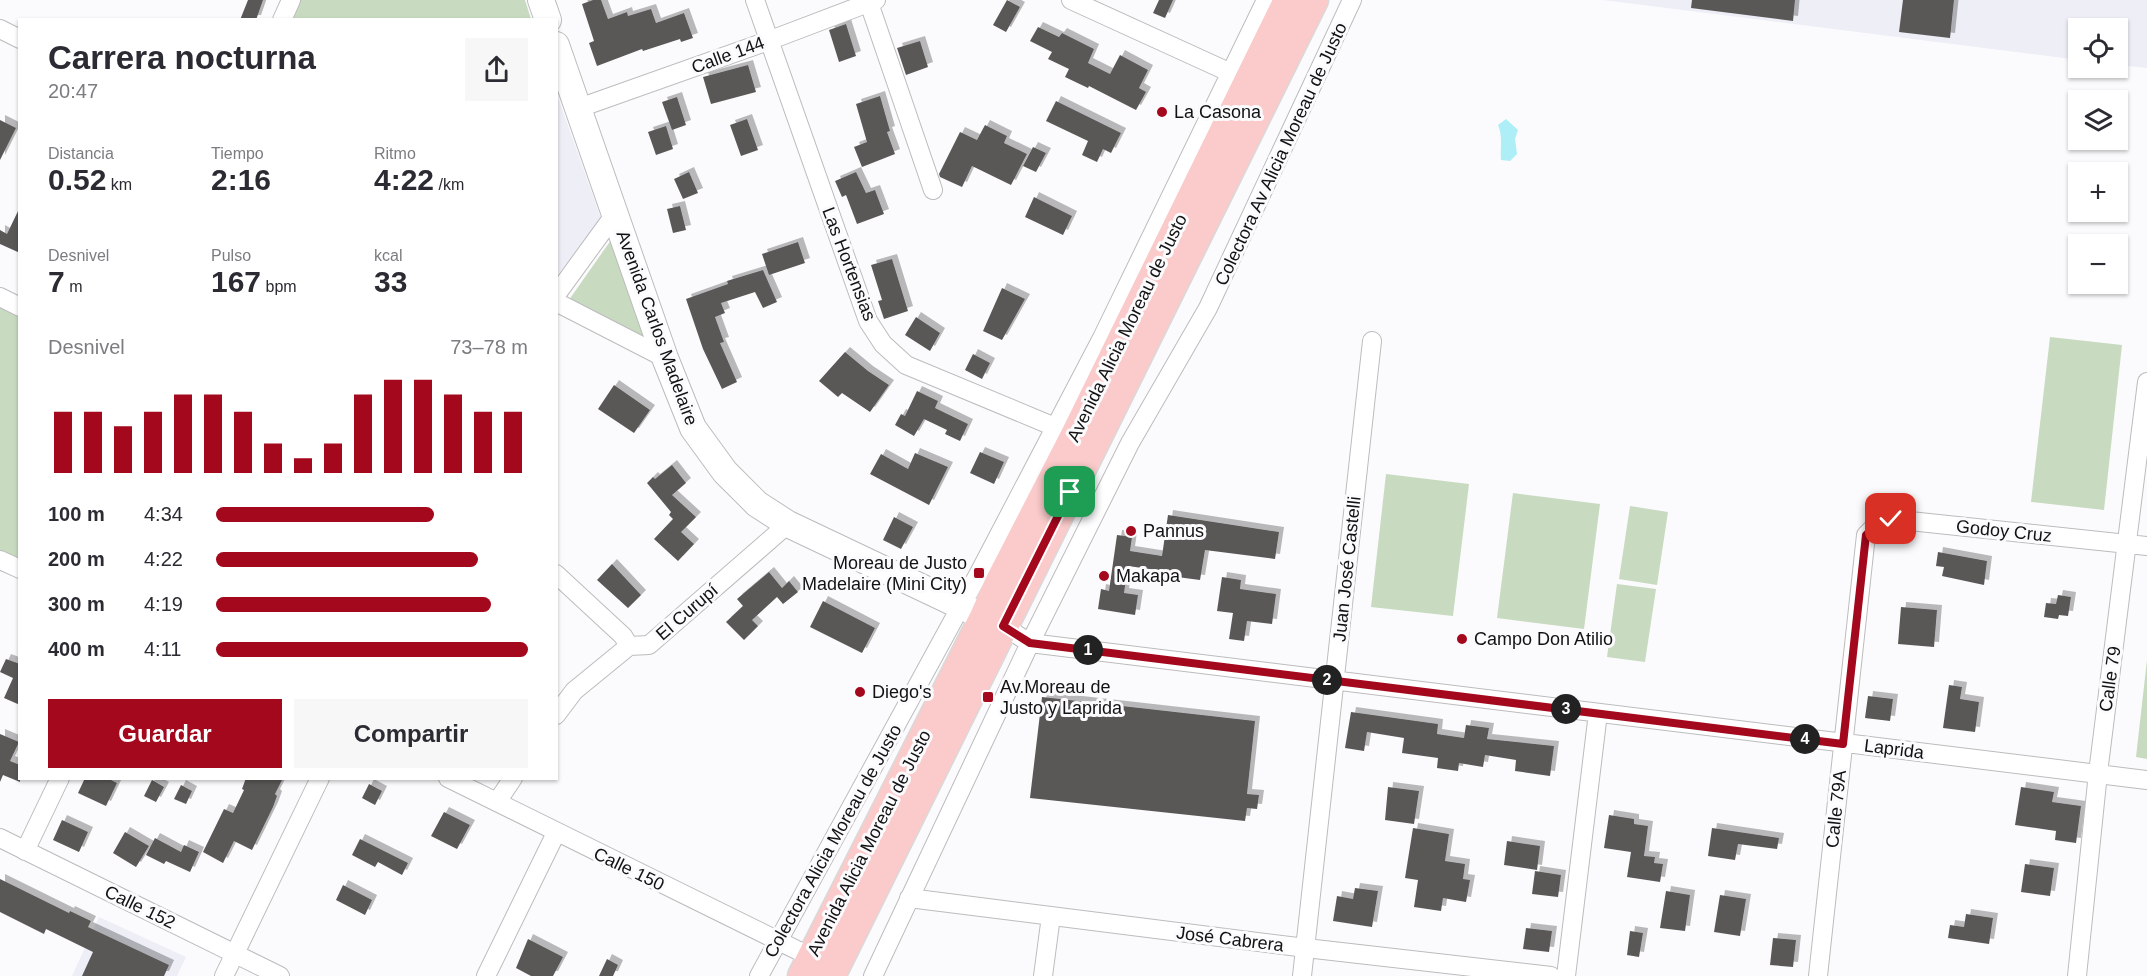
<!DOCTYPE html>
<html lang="es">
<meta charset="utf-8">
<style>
:root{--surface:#fff;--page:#f7f7f7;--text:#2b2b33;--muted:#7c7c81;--accent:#a3081d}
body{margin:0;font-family:Helvetica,sans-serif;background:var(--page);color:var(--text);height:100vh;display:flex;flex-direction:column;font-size:22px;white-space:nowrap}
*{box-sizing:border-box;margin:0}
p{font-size:20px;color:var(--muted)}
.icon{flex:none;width:33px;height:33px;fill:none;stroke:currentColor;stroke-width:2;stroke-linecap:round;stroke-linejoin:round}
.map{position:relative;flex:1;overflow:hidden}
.drawer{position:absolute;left:18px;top:18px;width:540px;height:762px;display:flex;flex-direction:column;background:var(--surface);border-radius:0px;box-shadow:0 2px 4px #0004}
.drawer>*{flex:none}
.controls{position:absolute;left:2068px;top:18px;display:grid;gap:12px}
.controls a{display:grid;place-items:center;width:60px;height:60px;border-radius:0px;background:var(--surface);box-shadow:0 2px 4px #0004;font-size:30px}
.pin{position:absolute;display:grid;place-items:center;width:51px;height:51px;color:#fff;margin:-26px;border-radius:12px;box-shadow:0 3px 9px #0006}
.km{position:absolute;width:30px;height:30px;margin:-15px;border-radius:50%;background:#222;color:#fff;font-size:16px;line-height:30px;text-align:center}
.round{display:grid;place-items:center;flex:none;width:63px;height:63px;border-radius:0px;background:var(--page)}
.overview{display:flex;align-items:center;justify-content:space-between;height:102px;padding:0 30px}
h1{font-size:33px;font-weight:600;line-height:45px}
.metrics{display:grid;grid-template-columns:repeat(3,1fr);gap:9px;height:102px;padding:6px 30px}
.metrics div{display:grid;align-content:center}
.metrics b{font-size:30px;font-weight:600}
.metrics small{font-size:16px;font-weight:400}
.metrics p{font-size:16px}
.chart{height:168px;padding:12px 30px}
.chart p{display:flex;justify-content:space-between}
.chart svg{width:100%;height:108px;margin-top:6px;stroke:var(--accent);stroke-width:6}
.cta{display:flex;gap:12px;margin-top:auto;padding:12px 30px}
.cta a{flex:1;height:69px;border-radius:0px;background:var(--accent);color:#fff;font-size:24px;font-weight:600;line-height:69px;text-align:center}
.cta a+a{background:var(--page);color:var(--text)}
ul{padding:0 30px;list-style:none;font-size:20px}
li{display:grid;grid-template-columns:96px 72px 1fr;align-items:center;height:45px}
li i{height:15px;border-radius:8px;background:var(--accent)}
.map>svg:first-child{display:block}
.built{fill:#edeef6}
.green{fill:#c8dac0}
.water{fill:#aeeef6}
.building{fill:#5a5857;filter:url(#shadow)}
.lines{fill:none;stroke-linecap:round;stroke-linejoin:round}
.street-casing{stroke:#bcbcbe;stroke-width:20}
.secondary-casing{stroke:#bcbcbe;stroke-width:28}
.primary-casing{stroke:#d9d9d9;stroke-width:31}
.street{stroke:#fff;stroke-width:18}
.secondary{stroke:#fff;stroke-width:26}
.primary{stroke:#fbcaca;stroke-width:28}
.route-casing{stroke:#fff;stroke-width:12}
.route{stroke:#a3081d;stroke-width:8}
.poi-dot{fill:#a3081d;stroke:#fbfbfd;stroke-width:2}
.labels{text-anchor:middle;stroke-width:6;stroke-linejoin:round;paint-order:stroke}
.street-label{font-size:18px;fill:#121213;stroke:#fbfbfd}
.poi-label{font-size:18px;fill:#121213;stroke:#fbfbfd;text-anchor:start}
</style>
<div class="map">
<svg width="2147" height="976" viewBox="0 0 2147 976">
<defs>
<filter id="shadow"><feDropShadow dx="5" dy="-5" stdDeviation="0" flood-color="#0004"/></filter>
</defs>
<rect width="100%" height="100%" fill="#fbfbfd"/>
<path class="built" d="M1603 0H2147V68L2118 65V28H2079V60Z
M556 92 602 221 557 275H556Z
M99 917 186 957 177 976H72Z"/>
<path class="green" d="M299 0H525L531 19 290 20Z
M618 230 658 350 564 307Z
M0 304 19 314V560L0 551Z
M2050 337 2122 345 2104 510 2031 502Z
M1386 474 1469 484 1453 616 1371 607Z
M1513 493 1600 504 1584 629 1497 618Z
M1630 506 1668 512 1657 585 1619 579Z
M1617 584 1656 589 1645 662 1607 657Z
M2147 660V759L2136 757Z"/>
<path class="water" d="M1506 119 1518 130 1515 139 1517 154 1510 161 1501 160C1500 148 1503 136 1498 125Z"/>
<path class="building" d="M248 0H263L256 20H240Z
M593 0H601L608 19 627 12 628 16 651 9 656 23 684 13 693 38 681 42 680 39 643 51 642 49 597 66 589 43 594 41 582 4Z
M1007 0 1020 7 1006 32 993 25Z
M1159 0H1173L1165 18 1153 13Z
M1692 0H1795L1793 21 1691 8Z
M1903 0H1954L1950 38 1899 32Z
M846 24 856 56 839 62 829 30Z
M1038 27 1059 37 1062 33 1094 49 1088 63 1110 74 1120 55 1148 70 1139 88 1146 92 1136 110 1089 86 1088 88 1065 77 1069 69 1048 59 1052 52 1030 41Z
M920 41 928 67 906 75 897 48Z
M748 65 756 92 711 104 703 77Z
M880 96 890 131 887 132 895 154 862 167 854 147 867 142 856 104Z
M677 97 686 125 672 130 662 102Z
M1056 101 1121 133 1111 153 1103 149 1097 162 1082 155 1088 141 1046 121Z
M747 119 758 150 741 156 730 125Z
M0 120 16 128 0 160Z
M985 125 1007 136 1004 143 1027 154 1011 185 972 166 962 187 940 177 939 174 960 132 977 140Z
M666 126 673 149 656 155 648 132Z
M1033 147 1046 153 1036 172 1023 166Z
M689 172 698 193 683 199 674 179Z
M856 172 866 193 875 190 884 214 857 224 846 195 842 197 835 181Z
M1034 197 1072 216 1063 235 1025 217Z
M680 206 686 230 673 233 667 209Z
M20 207V253L0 244V230L7 234Z
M798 242 805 263 769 275 762 254Z
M892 259 908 311 884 319 878 301 882 300 871 265Z
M763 270 777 302 763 308 755 292 721 303 725 313 715 317 724 342 720 343 737 382 722 389 703 349 686 299 728 284 727 281Z
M1002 288 1025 299 1002 340 983 331Z
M916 317 940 333 930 351 905 335Z
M845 352 868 371 889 385 870 412 842 393 838 397 819 381Z
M973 354 990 363 982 379 965 370Z
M614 385 650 410 634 433 598 409Z
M917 391 938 401 935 408 968 424 960 441 945 434 947 430 924 419 914 436 895 425 901 414 905 416Z
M980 452 1004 462 994 484 970 473Z
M915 453 948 467 929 505 870 474 881 454 908 469Z
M672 465 686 483 672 495 696 517 681 532 694 544 678 561 654 539 673 519 669 515 671 512 647 483 653 477 655 479Z
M1168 515 1279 532 1275 559 1205 550 1200 580 1177 577 1178 573 1128 566 1124 593 1138 595 1135 615 1098 609 1101 589 1109 591 1117 535 1132 537 1130 551 1162 556Z
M894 517 913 527 901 549 883 540Z
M1938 552 1987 561 1984 585 1942 576 1944 567 1936 566Z
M612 564 641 595 628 608 597 580Z
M769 572 782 588 789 581 798 592 783 604 777 597 752 620 758 626 744 640 726 622 743 606 737 599Z
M1222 577 1241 580 1240 589 1276 594 1272 624 1247 621 1244 641 1229 639 1233 613 1217 611Z
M2058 595 2071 597 2068 616 2059 615 2058 619 2044 617 2046 603 2056 604Z
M823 601 875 628 862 653 810 627Z
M1901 607 1937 610 1934 647 1898 644Z
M6 659 20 664V705L4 698 13 678 0 672Z
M1949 685 1962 687 1960 699 1979 702 1975 732 1943 728Z
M1868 696 1893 699 1890 721 1865 718Z
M1042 697 1255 721 1247 794 1259 795 1257 809 1247 808 1245 821 1030 798Z
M1351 712 1438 724 1437 734 1464 738 1466 725 1489 728 1487 739 1554 746 1550 776 1515 771 1516 760 1485 755 1483 767 1459 763 1458 771 1437 768 1438 758 1402 753 1404 738 1367 732 1364 751 1345 748Z
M0 734 19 742 10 761 20 765V782L3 775 0 782Z
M85 778H107L117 783 106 806 78 793Z
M246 778H283L275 794 277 796 273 807 252 850 234 841 223 863 203 852 224 809 233 813 244 790 242 789Z
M152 780 164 787 156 802 144 796Z
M369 784 382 791 375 805 362 798Z
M181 785 192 791 186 804 174 799Z
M1388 787 1419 791 1414 824 1385 820Z
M2021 787 2054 792 2052 802 2081 806 2076 843 2055 840 2056 831 2015 825Z
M444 812 470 825 457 849 431 836Z
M1609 815 1634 819V824L1648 826 1644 856 1655 857 1654 863 1663 864 1660 882 1627 877 1631 852 1604 848Z
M62 820 88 832 79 852 53 840Z
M1413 828 1449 834 1445 861 1465 864 1463 879 1470 880 1466 902 1443 898 1441 911 1414 907 1418 880 1405 878Z
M1712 828 1779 838 1777 849 1738 844 1735 860 1708 856Z
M125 832 149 846 136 867 113 853Z
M155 838 181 852 184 845 199 852 190 872 166 861 164 864 146 855Z
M360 839 408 863 402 875 378 862 375 867 352 855Z
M1507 841 1540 846 1537 870 1504 865Z
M2025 864 2054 868 2050 896 2021 892Z
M1535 871 1561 875 1558 897 1532 894Z
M0 879 69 913 70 911 91 921 88 927 169 965 164 976H82L93 952 46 929 44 934 0 912Z
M343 885 372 900 365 915 336 900Z
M1355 888 1378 891 1372 927 1333 921 1337 896 1353 899Z
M1666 891 1690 895 1685 931 1660 928Z
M1720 895 1746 899 1740 936 1714 932Z
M1966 914 1993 918 1989 944 1948 938 1950 925 1964 927Z
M1526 928 1552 931 1549 952 1523 949Z
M1630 931 1643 933 1639 957 1627 955Z
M1773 938 1796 940 1793 967 1770 965Z
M528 939 563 957 553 976H531L516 968Z
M607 959 618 965 613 976H599Z"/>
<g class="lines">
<g class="street-casing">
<path id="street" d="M755 0 868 321 883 344 906 365 1055 427
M868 0 933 190
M1071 0 1231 73
M282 20 291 0
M0 29 20 39
M579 108 768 41 876 0
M556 295 615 214
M0 297 20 307
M556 302 665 358
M0 560 20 569
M556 574 623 636 629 646
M1003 626 1030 643 2147 780
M556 715 574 691 629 646 649 645 788 524
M448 778 811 957
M497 802 513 778
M0 838 280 976
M25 851 60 778
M909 898 1306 948 1551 976
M224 976 320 778
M486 976 556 833
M759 976 979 573 1102 338 1266 0
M873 976 1030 643 1130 443 1208 308 1352 0
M1043 976 1051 916
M1302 976 1372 341
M1566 976 1598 713
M1818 976 1866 535 1880 521 1891 519 2147 546
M2077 976 2098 773 2147 382"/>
</g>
<g class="secondary-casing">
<path id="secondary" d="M541 0 548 20
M556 45 665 358 693 428 725 472 757 504 788 524 1003 626"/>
</g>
<g class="primary-casing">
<path id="primary" d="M802 976 984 617 999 583 1076 433 1288 0
M831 976 1314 0"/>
</g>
<use href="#street" class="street"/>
<use href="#secondary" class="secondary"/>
<use href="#primary" class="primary"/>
</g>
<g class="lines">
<g class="route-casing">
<path id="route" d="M1070 492 1003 626 1030 643 1843 744 1866 535 1880 521 1891 519"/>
</g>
<use href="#route" class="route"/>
</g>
<g class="poi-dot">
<circle cx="1162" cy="112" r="6"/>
<circle cx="1131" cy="531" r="6"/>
<rect x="973" y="567" width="12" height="12" rx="3"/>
<circle cx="1104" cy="576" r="6"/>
<circle cx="1462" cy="639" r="6"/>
<circle cx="860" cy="692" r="6"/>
<rect x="982" y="691" width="12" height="12" rx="3"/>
</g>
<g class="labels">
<g class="street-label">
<text transform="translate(728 55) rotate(-20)" y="6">Calle 144</text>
<text transform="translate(1281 154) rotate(-65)" y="6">Colectora Av Alicia Moreau de Justo</text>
<text transform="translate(849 264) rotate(69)" y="6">Las Hortensias</text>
<text transform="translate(657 328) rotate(70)" y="6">Avenida Carlos Madelaire</text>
<text transform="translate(1127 328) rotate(-64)" y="6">Avenida Alicia Moreau de Justo</text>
<text transform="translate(2004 531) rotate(6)" y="6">Godoy Cruz</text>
<text transform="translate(1347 569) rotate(-84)" y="6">Juan José Castelli</text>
<text transform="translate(687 612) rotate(-41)" y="6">El Curupí</text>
<text transform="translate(2110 679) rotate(-82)" y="6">Calle 79</text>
<text transform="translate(1894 749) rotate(7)" y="6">Laprida</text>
<text transform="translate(1836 809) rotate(-84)" y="6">Calle 79A</text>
<text transform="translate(833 841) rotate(-61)" y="6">Colectora Alicia Moreau de Justo</text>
<text transform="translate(869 843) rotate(-63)" y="6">Avenida Alicia Moreau de Justo</text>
<text transform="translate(629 869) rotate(26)" y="6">Calle 150</text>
<text transform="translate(140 907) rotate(26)" y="6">Calle 152</text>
<text transform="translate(1230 939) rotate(7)" y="6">José Cabrera</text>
</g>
<g class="poi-label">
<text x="1174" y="118">La Casona</text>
<text x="1143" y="537">Pannus</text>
<text x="967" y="569" text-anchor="end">Moreau de Justo<tspan x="967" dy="21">Madelaire (Mini City)</tspan></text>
<text x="1116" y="582">Makapa</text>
<text x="1474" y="645">Campo Don Atilio</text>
<text x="1000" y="693">Av.Moreau de<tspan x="1000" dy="21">Justo y Laprida</tspan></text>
<text x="872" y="698">Diego's</text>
</g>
</g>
</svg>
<div class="controls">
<a><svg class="icon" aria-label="locate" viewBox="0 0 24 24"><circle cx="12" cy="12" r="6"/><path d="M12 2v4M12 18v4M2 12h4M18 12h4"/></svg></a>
<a><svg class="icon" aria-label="layers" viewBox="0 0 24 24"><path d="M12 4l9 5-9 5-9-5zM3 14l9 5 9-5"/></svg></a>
<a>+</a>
<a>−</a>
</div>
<div class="pin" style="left:1070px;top:492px;background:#1e9e55"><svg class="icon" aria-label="arrive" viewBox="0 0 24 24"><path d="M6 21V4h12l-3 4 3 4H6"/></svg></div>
<div class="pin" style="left:1891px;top:519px;background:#d93025"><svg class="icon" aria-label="check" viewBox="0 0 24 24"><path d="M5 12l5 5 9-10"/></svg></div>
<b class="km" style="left:1088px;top:650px">1</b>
<b class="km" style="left:1327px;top:680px">2</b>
<b class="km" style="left:1566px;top:709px">3</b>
<b class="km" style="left:1805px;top:739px">4</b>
<section class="drawer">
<div class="overview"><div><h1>Carrera nocturna</h1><p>20:47</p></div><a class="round"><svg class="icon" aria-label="share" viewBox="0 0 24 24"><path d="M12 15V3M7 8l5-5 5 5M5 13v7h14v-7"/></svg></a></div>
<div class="metrics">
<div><p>Distancia</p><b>0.52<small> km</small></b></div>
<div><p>Tiempo</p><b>2:16</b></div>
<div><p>Ritmo</p><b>4:22<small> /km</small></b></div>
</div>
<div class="metrics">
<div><p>Desnivel</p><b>7<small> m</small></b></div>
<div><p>Pulso</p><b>167<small> bpm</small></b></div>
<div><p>kcal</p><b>33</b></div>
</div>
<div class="chart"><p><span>Desnivel</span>73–78 m</p>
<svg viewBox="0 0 160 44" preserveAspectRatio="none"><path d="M5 44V19M15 44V19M25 44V25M35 44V19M45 44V12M55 44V12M65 44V19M75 44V32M85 44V38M95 44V32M105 44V12M115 44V6M125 44V6M135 44V12M145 44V19M155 44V19"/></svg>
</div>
<ul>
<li><b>100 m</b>4:34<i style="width:70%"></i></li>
<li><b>200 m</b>4:22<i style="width:84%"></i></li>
<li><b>300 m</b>4:19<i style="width:88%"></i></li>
<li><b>400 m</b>4:11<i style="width:100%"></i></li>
</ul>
<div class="cta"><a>Guardar</a><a>Compartir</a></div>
</section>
</div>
